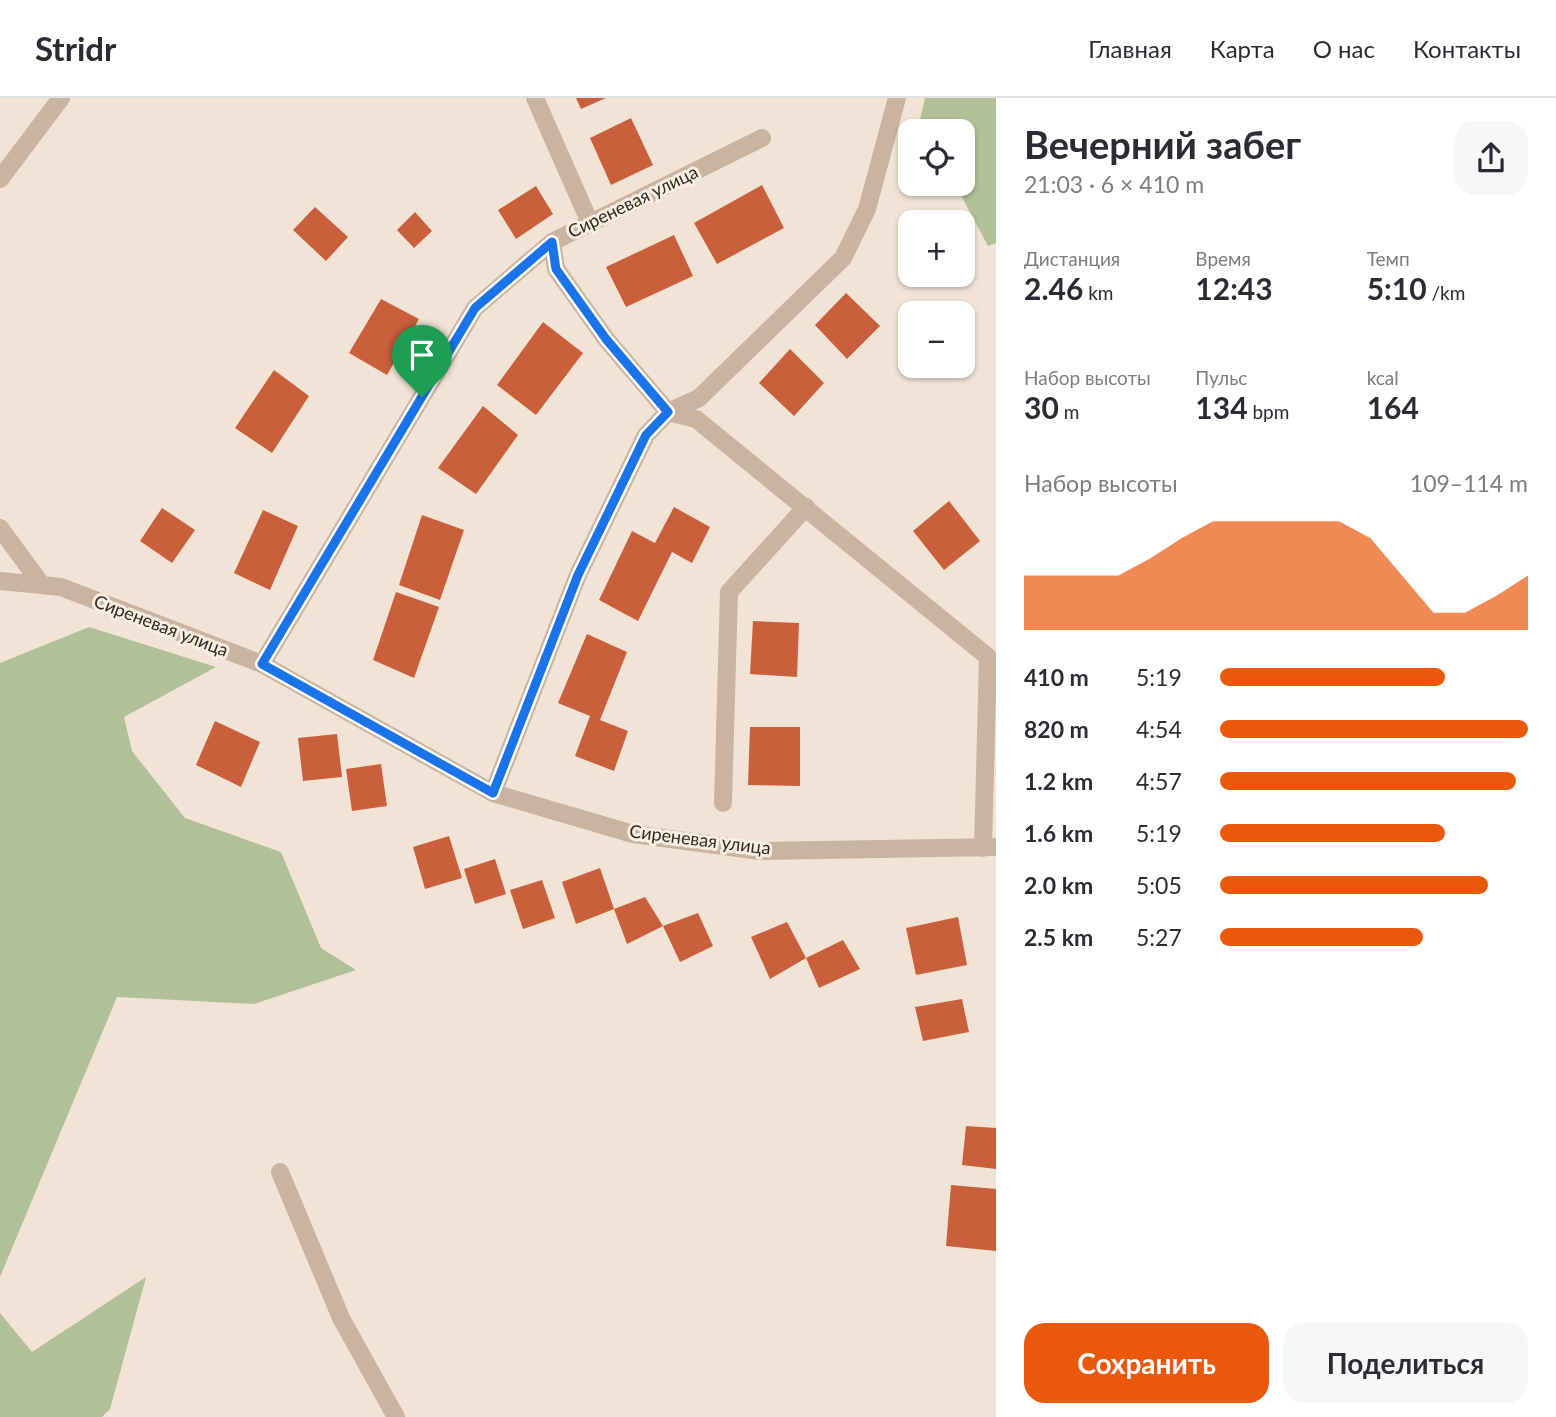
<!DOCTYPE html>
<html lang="ru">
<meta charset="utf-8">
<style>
:root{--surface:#fff;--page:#f7f7f7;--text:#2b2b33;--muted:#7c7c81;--line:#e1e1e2;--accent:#ea580c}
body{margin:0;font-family:Lato,sans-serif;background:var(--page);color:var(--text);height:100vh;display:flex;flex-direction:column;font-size:26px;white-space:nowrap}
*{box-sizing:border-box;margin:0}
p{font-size:23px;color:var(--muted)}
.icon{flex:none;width:38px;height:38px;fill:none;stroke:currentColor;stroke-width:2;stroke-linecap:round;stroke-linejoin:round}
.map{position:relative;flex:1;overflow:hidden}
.side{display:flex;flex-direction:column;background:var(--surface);width:560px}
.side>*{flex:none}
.tools{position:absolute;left:898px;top:21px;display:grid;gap:14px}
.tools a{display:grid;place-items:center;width:77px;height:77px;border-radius:14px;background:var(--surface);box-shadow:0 2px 5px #0004;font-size:35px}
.pin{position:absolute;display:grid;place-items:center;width:60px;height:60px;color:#fff;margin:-72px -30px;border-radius:50% 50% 50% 0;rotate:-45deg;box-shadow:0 0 7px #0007}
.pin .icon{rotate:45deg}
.round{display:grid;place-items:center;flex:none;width:74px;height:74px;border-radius:21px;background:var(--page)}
.overview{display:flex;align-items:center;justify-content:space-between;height:119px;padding:0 28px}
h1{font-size:38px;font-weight:700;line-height:52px}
.metrics{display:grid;grid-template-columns:repeat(3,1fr);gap:10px;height:119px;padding:7px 28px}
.metrics div{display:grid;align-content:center}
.metrics b{font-size:30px;font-weight:700}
.metrics small{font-size:19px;font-weight:400}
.metrics p{font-size:19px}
.chart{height:196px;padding:14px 28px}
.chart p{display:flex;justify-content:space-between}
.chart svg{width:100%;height:126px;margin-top:7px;fill:var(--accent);opacity:.7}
.primary-button{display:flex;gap:14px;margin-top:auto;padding:14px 28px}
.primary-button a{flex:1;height:80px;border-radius:21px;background:var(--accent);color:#fff;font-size:28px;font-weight:700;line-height:80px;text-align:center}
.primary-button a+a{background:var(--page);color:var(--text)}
ul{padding:0 28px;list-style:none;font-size:23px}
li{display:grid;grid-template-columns:112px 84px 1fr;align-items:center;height:52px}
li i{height:18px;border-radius:9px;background:var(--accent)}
header{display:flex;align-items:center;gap:42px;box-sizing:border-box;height:98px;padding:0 35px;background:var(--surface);border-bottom:2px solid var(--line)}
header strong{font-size:33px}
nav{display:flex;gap:38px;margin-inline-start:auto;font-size:24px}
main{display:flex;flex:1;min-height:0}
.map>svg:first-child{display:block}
.green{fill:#b1c096}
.building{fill:#c95f3b}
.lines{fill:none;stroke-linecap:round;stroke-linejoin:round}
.minor{stroke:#c9b4a2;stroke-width:18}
.route-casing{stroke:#fff;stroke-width:14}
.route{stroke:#1a73e8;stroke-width:9}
.labels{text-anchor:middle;stroke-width:6;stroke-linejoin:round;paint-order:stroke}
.street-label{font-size:18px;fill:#332924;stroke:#f9eee2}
</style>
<header>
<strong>Stridr</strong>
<nav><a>Главная</a><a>Карта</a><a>О нас</a><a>Контакты</a></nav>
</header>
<main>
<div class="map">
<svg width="996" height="1319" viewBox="0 0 996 1319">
<rect width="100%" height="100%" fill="#f1e4d6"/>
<path class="green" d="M925 0H996V145L988 148 955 86H962V33H926L920 22Z
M89 529 216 569 124 619 132 653 185 720 281 754 321 850 356 872 254 906 117 899 0 1179V565Z
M146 1179 110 1311 102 1319H0V1215L32 1254Z"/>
<path class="building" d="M576 0H606L581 11Z
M631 20 653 67 611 87 590 40Z
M762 87 784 130 717 166 694 125Z
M536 88 553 116 516 141 498 112Z
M315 109 348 139 326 163 293 132Z
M415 114 432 133 414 150 397 132Z
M674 137 693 178 626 209 606 169Z
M846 195 880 228 847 261 815 227Z
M381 201 419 221 387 277 349 255Z
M543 224 583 255 536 317 497 287Z
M790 251 824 285 794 318 759 285Z
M274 272 309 298 272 355 235 330Z
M483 308 518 337 476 396 438 370Z
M949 403 980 443 944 472 913 433Z
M674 409 710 429 692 465 672 454 638 523 599 502 632 433 655 445Z
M162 410 195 432 172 465 140 443Z
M263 412 298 428 270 492 234 475Z
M422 417 464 432 440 502 399 487Z
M396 494 439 509 414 580 373 562Z
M753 523 799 525 797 579 750 576Z
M587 536 627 554 600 622 628 633 614 673 575 658 590 618 558 605Z
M215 623 260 644 241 689 196 667Z
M750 629H800V688L748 687Z
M337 636 342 679 303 683 298 640Z
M381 666 387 708 352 713 346 671Z
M449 738 462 780 425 791 413 749Z
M495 761 506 796 475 806 464 771Z
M600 770 614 811 576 826 562 784Z
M542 782 555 820 523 831 510 792Z
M645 799 663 828 627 846 614 811Z
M698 815 713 848 680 864 663 828Z
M958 819 967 867 916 877 906 830Z
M787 824 806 860 770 881 751 839Z
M843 842 860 871 819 890 806 860Z
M962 901 969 934 923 943 915 909Z
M966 1028 996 1030V1071L962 1067Z
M951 1087 996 1091V1153L946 1148Z"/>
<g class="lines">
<path class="minor" d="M535 0 590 125
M0 81 61 0
M552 144 556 171 606 241 668 314 696 321 988 559 983 750
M0 430 42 487
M0 483 61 489 262 566 493 695 633 736 760 753 996 749
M262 566 475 210 552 144 762 40
M493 695 578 477 646 337 668 314 699 300 843 160 867 111 897 0
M723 705 729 494 806 409
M280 1074 341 1220 396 1319"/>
</g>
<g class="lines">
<g class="route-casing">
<path id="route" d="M552 144 556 171 606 241 668 314 646 337 578 477 493 695 262 566 475 210Z"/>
</g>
<use href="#route" class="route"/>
</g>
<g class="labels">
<g class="street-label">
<text transform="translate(633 104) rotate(-26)" y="6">Сиреневая улица</text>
<text transform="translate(161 528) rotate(21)" y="6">Сиреневая улица</text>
<text transform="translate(700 742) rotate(7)" y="6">Сиреневая улица</text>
</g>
</g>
</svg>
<div class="tools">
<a><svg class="icon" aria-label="locate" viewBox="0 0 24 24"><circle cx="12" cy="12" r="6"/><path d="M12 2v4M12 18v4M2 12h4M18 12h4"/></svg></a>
<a>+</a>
<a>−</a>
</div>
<div class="pin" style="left:422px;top:299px;background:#1e9e55"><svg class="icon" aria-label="arrive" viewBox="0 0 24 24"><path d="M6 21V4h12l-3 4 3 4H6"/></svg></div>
</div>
<section class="side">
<div class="overview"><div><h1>Вечерний забег</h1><p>21:03 · 6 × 410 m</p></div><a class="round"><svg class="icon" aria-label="share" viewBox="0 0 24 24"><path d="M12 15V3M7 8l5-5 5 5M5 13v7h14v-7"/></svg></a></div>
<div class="metrics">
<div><p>Дистанция</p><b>2.46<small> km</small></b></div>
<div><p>Время</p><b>12:43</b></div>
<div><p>Темп</p><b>5:10<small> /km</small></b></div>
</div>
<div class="metrics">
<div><p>Набор высоты</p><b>30<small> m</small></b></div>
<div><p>Пульс</p><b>134<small> bpm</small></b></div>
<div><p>kcal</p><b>164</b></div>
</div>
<div class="chart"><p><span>Набор высоты</span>109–114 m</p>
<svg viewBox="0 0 160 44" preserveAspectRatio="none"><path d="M0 44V25L10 25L20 25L30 25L40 19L50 12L60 6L70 6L80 6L90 6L100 6L110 12L120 25L130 38L140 38L150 32L160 25V44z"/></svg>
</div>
<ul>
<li><b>410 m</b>5:19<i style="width:73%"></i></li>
<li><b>820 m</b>4:54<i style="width:100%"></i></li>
<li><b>1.2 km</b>4:57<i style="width:96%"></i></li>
<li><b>1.6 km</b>5:19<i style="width:73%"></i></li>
<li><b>2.0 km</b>5:05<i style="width:87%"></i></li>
<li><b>2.5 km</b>5:27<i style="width:66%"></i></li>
</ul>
<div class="primary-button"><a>Сохранить</a><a>Поделиться</a></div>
</section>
</main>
